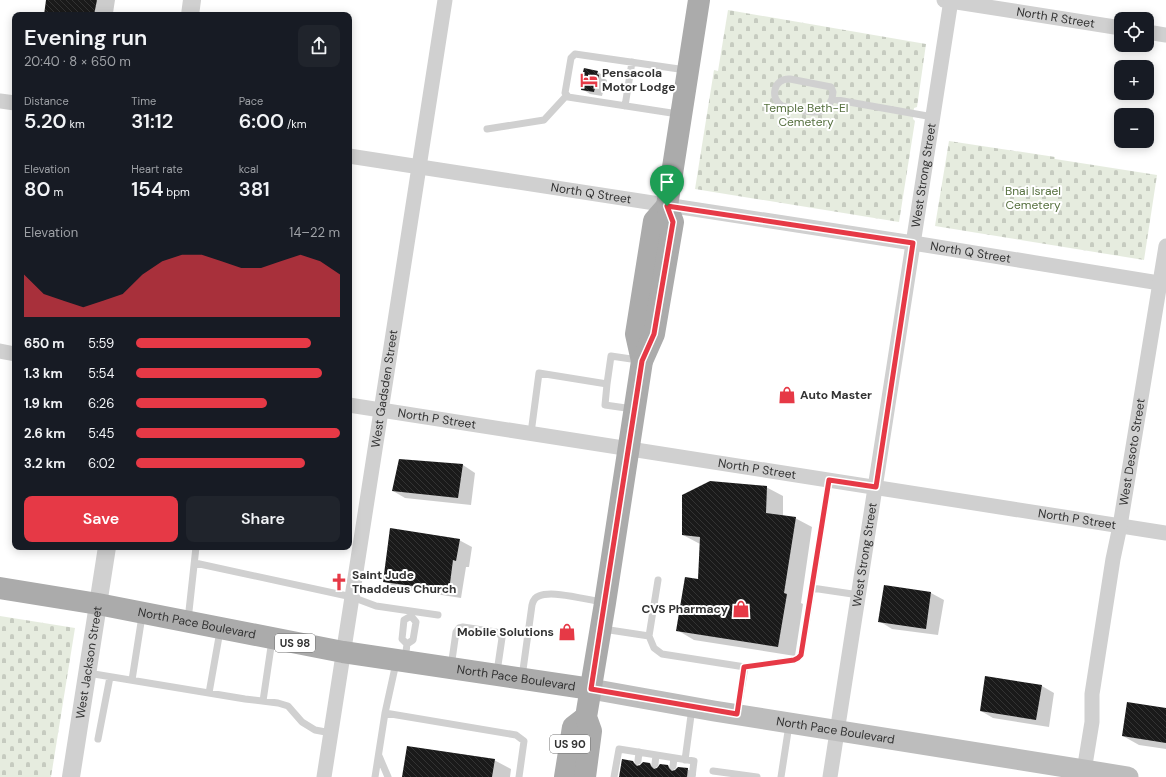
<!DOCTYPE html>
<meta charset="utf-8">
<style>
:root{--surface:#171b24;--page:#20242c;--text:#f1f3f6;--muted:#9ea1a6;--accent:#e63946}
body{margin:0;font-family:"DM Sans",sans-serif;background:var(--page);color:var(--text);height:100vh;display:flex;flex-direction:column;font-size:15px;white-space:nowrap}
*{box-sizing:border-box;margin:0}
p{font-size:13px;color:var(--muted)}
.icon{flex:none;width:22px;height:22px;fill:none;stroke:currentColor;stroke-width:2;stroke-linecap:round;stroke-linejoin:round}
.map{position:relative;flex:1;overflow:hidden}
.sheet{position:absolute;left:12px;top:12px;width:340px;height:538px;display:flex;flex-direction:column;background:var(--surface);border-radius:8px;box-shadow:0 2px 10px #0003}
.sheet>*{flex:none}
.buttons{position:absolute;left:1114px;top:12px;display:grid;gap:8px}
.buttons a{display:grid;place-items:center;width:40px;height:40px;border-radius:8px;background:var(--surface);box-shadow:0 2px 10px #0003;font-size:20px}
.pin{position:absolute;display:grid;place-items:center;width:34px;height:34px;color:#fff;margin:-41px -17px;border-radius:50% 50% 50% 0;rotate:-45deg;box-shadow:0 0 4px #0007}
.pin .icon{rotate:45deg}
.round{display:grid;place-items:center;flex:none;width:42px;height:42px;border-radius:8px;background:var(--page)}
.head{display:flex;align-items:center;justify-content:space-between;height:68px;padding:0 12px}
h1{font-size:22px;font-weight:600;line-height:30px}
.figures{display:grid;grid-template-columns:repeat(3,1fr);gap:6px;height:68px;padding:4px 12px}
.figures div{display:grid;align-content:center}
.figures b{font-size:20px;font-weight:600}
.figures small{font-size:11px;font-weight:400}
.figures p{font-size:11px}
.chart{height:112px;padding:8px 12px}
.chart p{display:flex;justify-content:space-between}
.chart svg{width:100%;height:72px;margin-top:4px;fill:var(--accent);opacity:.7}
.primary-button{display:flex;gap:8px;margin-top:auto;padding:8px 12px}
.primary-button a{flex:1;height:46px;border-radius:8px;background:var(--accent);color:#fff;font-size:16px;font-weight:600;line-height:46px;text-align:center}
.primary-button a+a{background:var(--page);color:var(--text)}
ul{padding:0 12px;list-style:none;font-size:13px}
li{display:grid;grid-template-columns:64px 48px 1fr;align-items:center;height:30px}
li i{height:10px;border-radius:5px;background:var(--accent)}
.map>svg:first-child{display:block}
.cemetery{fill:url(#cemetery-stones)}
.shadow{fill:#0003}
.building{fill:url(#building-back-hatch)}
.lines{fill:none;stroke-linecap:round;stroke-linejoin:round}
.service{stroke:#d0d0d0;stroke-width:7}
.minor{stroke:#d0d0d0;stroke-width:15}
.tertiary{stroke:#d0d0d0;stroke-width:18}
.secondary{stroke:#bdbdbd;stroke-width:21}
.primary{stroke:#ababab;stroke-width:22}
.route-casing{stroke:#fff;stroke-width:8}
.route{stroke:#e63946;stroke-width:5}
.labels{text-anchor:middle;stroke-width:4;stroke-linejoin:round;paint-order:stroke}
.shield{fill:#fff;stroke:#707070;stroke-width:1}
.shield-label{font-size:11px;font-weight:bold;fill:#333}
.street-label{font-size:12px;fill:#333;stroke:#fff}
.poi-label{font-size:12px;font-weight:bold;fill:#333;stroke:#fff;text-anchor:start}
.park-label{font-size:12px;fill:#56703f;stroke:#fff}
</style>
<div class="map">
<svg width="1166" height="777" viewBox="0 0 1166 777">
<defs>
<pattern id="cemetery-stones" width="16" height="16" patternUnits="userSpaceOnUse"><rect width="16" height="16" fill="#e6ecdf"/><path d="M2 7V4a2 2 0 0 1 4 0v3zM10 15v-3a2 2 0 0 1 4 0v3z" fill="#c6cbc0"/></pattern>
<pattern id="building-back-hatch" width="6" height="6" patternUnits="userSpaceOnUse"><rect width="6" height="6" fill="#1a1a1a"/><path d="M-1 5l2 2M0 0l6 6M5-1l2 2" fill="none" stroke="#333"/></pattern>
</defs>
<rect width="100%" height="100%" fill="#fff"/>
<path class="cemetery" d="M728 10 926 44 917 107 914 108 913 119 915 121 899 222 695 189 714 70 718 71Z
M949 141 1055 157V159L1157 175 1144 260 935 226Z
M0 616 75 628 51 777H0Z"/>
<path class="shadow" d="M47 0H115L113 13 124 15H45Z
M597 72 605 76V79L607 80 605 92H603L602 96 590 94 582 89Z
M400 460 463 465 475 473 471 505 405 498 393 491Z
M766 487 783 496V516L795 518 812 527 801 603 803 604 795 656 694 640 677 630 699 580 700 544 683 535Z
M459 540 472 547 469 567H466L461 598 397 588 384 581Z
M885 586 931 593 944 600 938 635 892 629 879 621Z
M1042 686 1054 693 1049 727 993 718 981 711Z
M1166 709V749L1139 745 1123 736Z
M494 760 511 769 510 777H403Z
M633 762 641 766 650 764 658 769 668 766 676 771 687 769 696 774 695 777H620Z"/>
<path class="building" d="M46 0H97L94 15H44Z
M584 68 598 71 597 74 599 75 597 88H595L594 92 581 90V85L579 84 581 72H583Z
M399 459 463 464 458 498 392 491Z
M710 481 767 486 766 513 796 517 784 593 787 594 778 647 676 631 685 577 698 579 700 537 682 535V495Z
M390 528 460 539 456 561 453 560 449 591 383 582Z
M884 585 931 592 926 629 878 622Z
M985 676 1042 685 1036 720 980 711Z
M1127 702 1166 708V743L1122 736Z
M407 746 495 759 492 777H402Z
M622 759 633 761 634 763 637 766 640 765 643 762 650 763 651 766 654 769 657 768 660 764 668 765 669 768 672 771 675 770 678 767 688 768 687 777H619Z"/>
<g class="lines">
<path class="service" d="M832 99 833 92 831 87 790 79C774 78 769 98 782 106 793 108 818 117 827 108 829 106 830 102 832 99L933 117
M625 106 632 62
M678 114 568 97 565 93 571 58 575 54 686 70
M487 129 544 120 567 95
M607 384 605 405 633 409
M531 433 539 373 607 384 611 356 638 360
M829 480 812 588 859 595
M195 563 352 597 376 606 438 615
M188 620 196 547
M603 629 649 636 654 648 662 654 745 667
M649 636 658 580
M407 644 402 639 404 620 411 616
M405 660 407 644 413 640 416 622 411 616
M451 667 456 632 459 628 463 627 496 632 499 633 502 638 497 672
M88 673 245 699 278 703 288 706 302 722 315 730 331 733
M522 677 532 605C533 601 535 597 539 596 553 590 587 600 603 602
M132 680 142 616
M209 693 220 631
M263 701 272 640
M385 713 516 735 524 741 519 777
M737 714 745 667 794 660 798 658 801 655 812 588
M98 739 110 677
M379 756 388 777
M685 760 692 708
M638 761 639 752
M655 764 656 755
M673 766 674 758
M713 771 757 777
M375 777 385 713 396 663
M614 777 619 749 694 761 692 777
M781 777 789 725"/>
<g class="minor">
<path id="s1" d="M944 0 1121 28"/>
<path d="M1147 32 1166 35"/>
<path d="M0 101 15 103"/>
<path id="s2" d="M349 156 913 243 1166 284"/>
<path d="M0 351 15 354"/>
<path id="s3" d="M349 405 1166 533"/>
<path id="s4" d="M324 777 445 0"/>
<path id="s5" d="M830 777 951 0"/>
<path id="s6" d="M1083 777 1092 722V694L1113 559 1120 526 1166 246"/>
</g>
<g class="tertiary">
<path d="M190 15 192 0"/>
<path id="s7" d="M71 777 107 547"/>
</g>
<path class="secondary" id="s8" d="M591 689 714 711 1128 777"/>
<g class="primary">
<path d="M642 361 636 334 654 221 667 206"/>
<path id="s9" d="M0 588 98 604 343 652 591 689"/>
<path d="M565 777 573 727 586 717"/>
<path d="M585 777 591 731 586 717 605 603 642 361 654 334 673 222 667 206 699 0"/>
</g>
</g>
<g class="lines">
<g class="route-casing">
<path id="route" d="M667 206 913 243 876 487 829 480 801 655 798 658 794 660 744 667 737 714 591 689 642 361 654 334 673 222Z"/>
</g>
<use href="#route" class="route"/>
</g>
<defs>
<g id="hotel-bare" transform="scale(1.38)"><path d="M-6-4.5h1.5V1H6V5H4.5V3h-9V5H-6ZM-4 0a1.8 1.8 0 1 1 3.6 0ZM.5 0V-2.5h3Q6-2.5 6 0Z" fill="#e63946" stroke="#fff" stroke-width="2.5" paint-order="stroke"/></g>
<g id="shop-bare" transform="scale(1.38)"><path d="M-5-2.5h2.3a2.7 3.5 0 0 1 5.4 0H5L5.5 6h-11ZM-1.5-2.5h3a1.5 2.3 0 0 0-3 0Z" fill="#e63946" stroke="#fff" stroke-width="2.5" paint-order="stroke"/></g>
<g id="church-bare" transform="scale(1.38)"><path d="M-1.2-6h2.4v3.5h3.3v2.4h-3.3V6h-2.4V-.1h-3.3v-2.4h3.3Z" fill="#e63946" stroke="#fff" stroke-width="2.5" paint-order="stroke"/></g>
</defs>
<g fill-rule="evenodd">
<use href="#hotel-bare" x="589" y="80"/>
<use href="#shop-bare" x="787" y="395"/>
<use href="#church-bare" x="339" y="582"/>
<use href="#shop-bare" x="741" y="609"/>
<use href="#shop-bare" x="567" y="632"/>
</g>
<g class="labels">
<g class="shield">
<rect x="275" y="634" width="40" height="18" rx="3"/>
<rect x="550" y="735" width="40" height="18" rx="3"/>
</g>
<g class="shield-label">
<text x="295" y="647">US 98</text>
<text x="570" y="748">US 90</text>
</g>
<g class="street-label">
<text dy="4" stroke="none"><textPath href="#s1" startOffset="113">North R Street</textPath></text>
<text dy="4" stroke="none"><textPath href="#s5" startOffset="609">West Strong Street</textPath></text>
<text dy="4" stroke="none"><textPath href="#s2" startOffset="245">North Q Street</textPath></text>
<text dy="4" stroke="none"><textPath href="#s2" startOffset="629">North Q Street</textPath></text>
<text dy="4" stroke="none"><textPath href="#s4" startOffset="393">West Gadsden Street</textPath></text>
<text dy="4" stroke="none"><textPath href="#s3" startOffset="89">North P Street</textPath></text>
<text dy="4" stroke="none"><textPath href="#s6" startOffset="329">West Desoto Street</textPath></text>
<text dy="4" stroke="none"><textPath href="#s3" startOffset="413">North P Street</textPath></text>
<text dy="4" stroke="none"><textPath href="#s3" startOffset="737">North P Street</textPath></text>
<text dy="4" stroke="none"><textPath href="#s5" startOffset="225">West Strong Street</textPath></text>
<text dy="4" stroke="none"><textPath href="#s9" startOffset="200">North Pace Boulevard</textPath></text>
<text dy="4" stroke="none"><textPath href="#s7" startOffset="116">West Jackson Street</textPath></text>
<text dy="4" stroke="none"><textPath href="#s9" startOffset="524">North Pace Boulevard</textPath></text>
<text dy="4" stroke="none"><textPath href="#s8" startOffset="248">North Pace Boulevard</textPath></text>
</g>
<g class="poi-label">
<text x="602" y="77">Pensacola<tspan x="602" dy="14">Motor Lodge</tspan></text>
<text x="800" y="399">Auto Master</text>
<text x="352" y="579">Saint Jude<tspan x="352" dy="14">Thaddeus Church</tspan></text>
<text x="728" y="613" text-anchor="end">CVS Pharmacy</text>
<text x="554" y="636" text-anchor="end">Mobile Solutions</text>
</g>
<g class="park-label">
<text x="806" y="112">Temple Beth-El<tspan x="806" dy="14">Cemetery</tspan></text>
<text x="1033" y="195">Bnai Israel<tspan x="1033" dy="14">Cemetery</tspan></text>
</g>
</g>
</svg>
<div class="buttons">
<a><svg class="icon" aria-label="locate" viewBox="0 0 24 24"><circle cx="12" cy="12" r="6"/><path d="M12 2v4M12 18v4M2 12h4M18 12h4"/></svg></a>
<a>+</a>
<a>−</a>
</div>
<div class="pin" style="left:667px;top:206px;background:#1e9e55"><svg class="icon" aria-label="arrive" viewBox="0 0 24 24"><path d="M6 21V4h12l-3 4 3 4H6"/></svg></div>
<section class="sheet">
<div class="head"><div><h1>Evening run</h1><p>20:40 · 8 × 650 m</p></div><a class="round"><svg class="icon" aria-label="share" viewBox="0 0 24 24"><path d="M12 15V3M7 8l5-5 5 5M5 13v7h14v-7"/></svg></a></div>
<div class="figures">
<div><p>Distance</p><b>5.20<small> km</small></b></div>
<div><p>Time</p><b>31:12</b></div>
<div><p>Pace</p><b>6:00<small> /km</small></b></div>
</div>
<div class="figures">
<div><p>Elevation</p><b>80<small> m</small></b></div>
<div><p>Heart rate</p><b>154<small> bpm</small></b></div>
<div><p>kcal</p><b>381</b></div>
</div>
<div class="chart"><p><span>Elevation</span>14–22 m</p>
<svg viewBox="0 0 160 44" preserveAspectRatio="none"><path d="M0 44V18L10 30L20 34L30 38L40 34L50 30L60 18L70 10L80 6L90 6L100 10L110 14L120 14L130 10L140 6L150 10L160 18V44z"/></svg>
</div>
<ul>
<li><b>650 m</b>5:59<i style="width:86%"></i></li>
<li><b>1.3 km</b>5:54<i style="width:91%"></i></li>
<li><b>1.9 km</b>6:26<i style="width:64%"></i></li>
<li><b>2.6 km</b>5:45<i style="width:100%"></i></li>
<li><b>3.2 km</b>6:02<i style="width:83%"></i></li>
</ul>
<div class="primary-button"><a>Save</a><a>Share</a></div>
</section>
</div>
